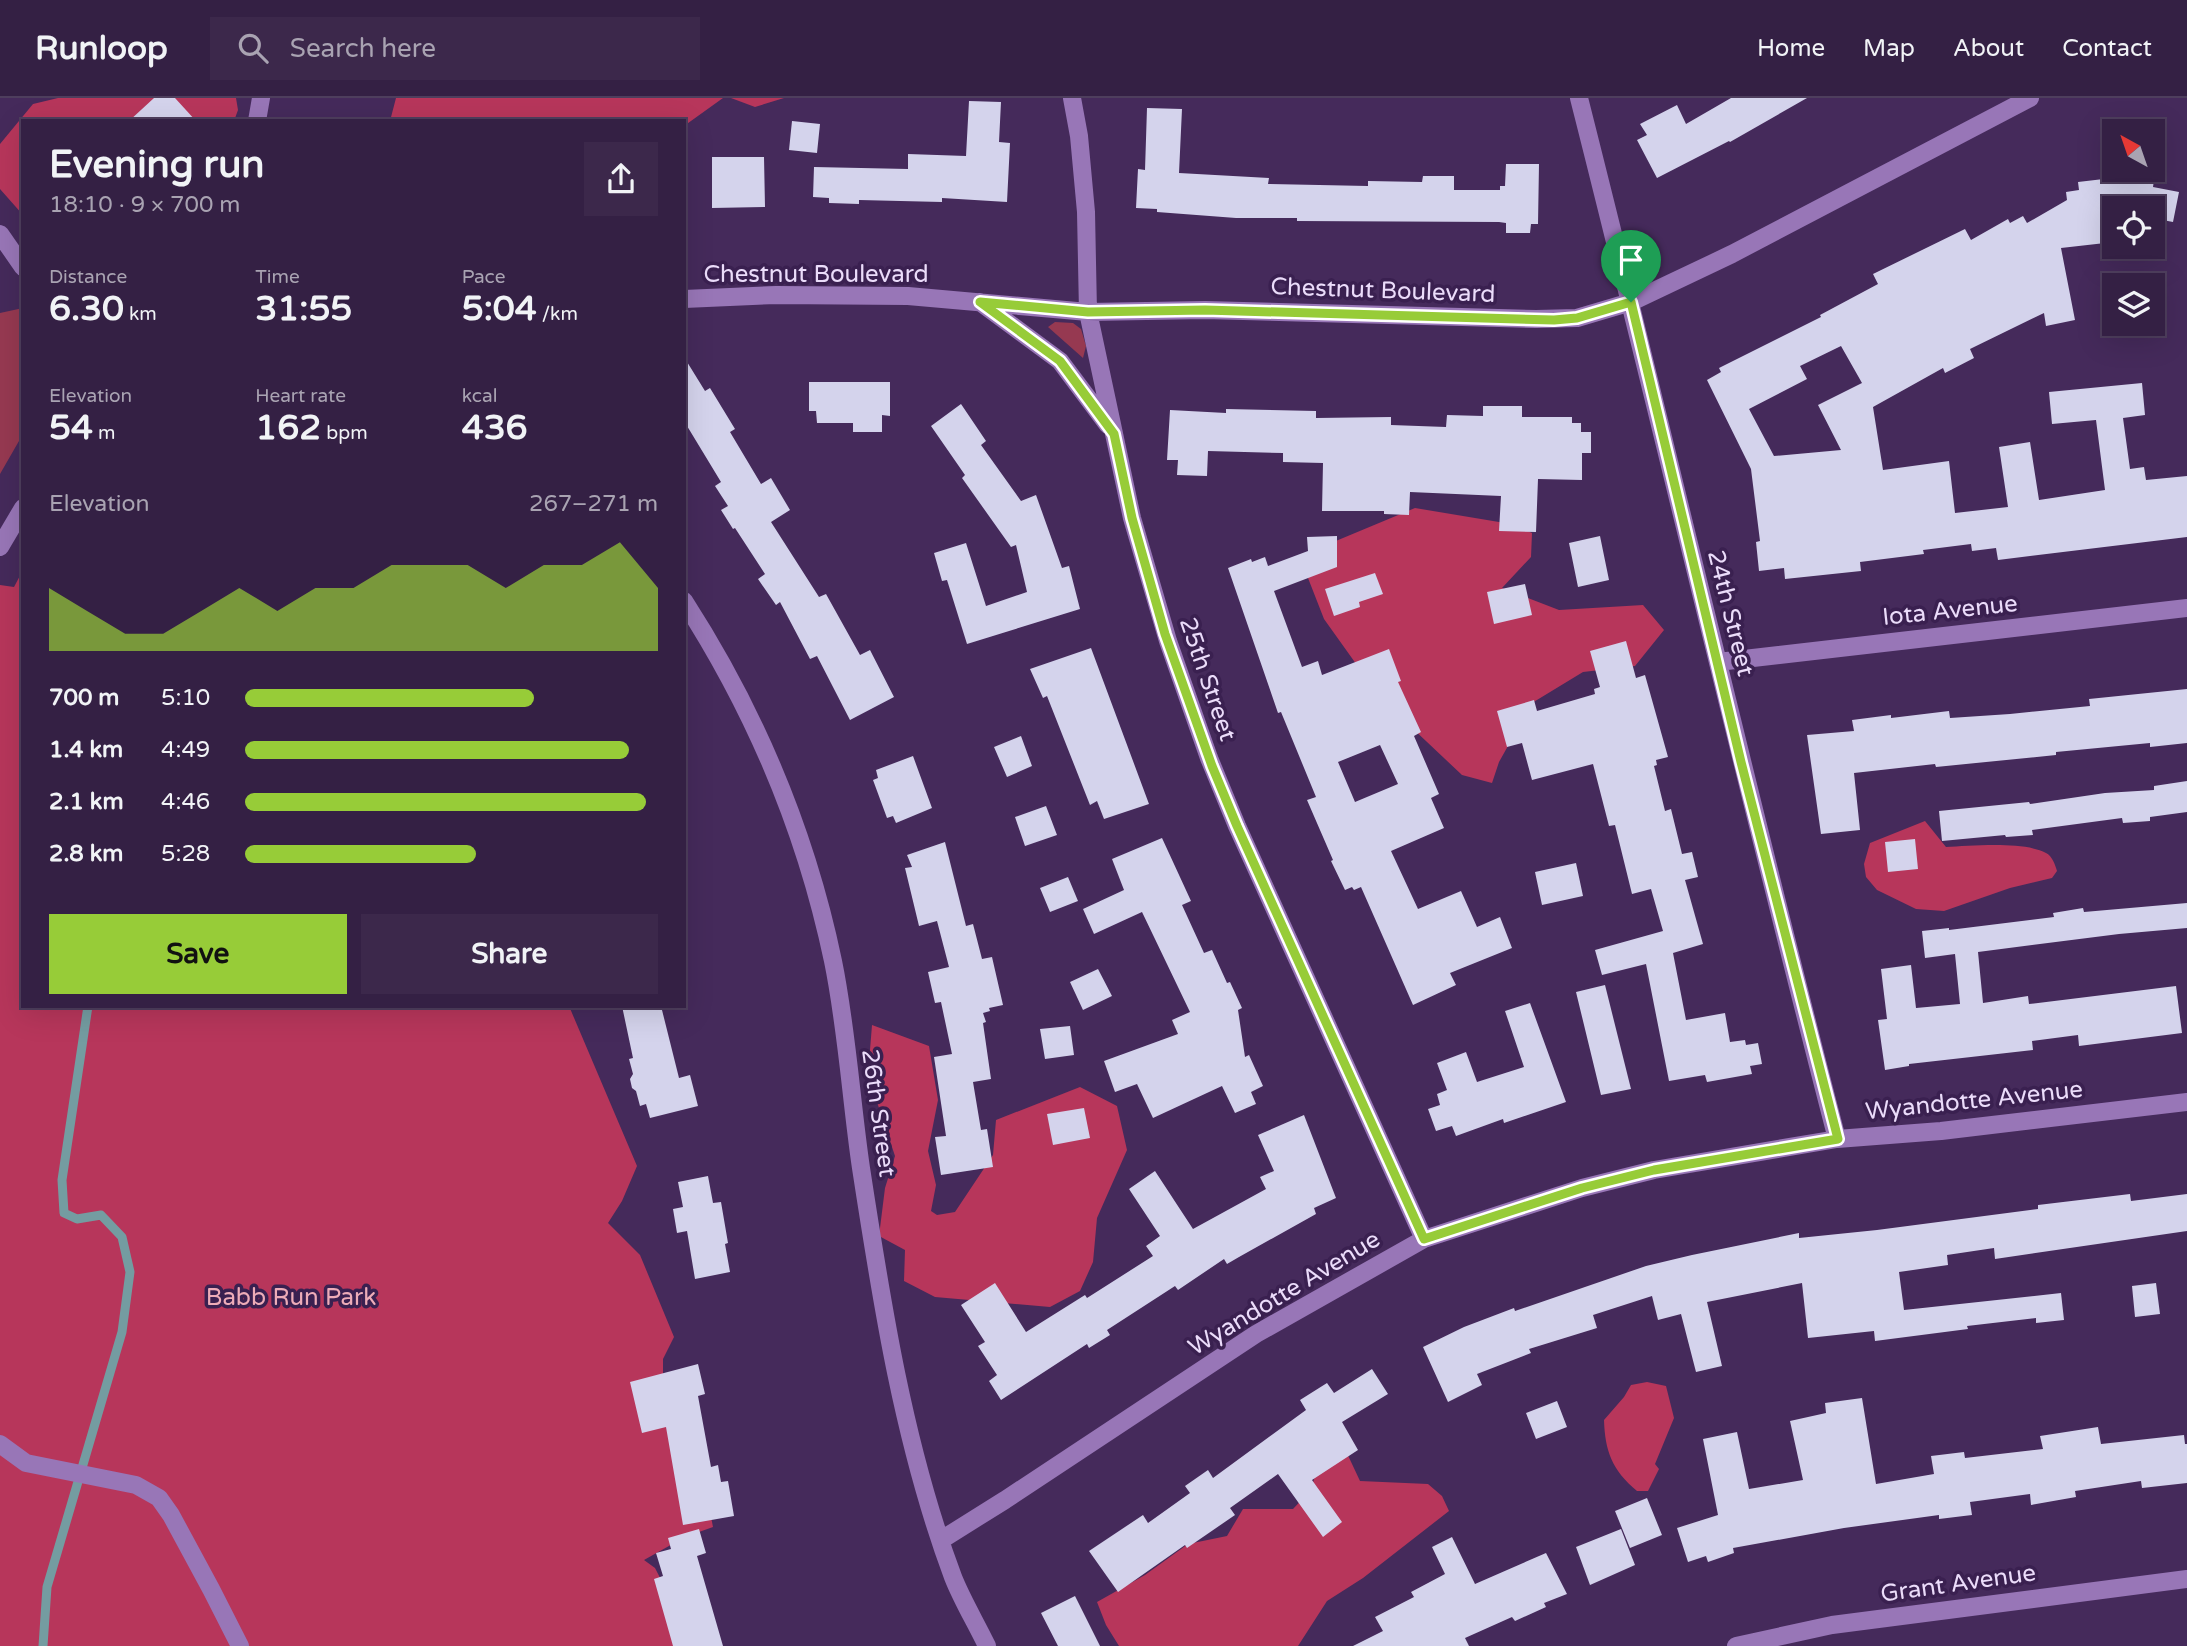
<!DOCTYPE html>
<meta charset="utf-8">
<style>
:root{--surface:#342044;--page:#3c284b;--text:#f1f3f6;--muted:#a9a3b2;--line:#4e3e5d;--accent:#97cc38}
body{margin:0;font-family:"Varela Round",sans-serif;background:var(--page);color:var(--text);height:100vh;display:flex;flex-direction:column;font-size:26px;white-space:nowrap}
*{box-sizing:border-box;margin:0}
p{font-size:23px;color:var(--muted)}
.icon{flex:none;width:38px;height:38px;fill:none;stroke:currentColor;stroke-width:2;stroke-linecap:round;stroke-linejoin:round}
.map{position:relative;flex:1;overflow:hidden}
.details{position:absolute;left:21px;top:21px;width:665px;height:889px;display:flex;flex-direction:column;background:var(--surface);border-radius:0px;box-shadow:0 7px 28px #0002,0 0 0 2px var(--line)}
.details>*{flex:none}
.needle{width:46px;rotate:320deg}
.fabs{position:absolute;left:2102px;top:21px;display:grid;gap:14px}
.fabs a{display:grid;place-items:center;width:63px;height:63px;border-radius:0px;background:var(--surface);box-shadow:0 7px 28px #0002,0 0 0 2px var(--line);font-size:35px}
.pin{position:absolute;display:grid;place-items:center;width:60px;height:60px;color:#fff;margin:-72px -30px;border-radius:50% 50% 50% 0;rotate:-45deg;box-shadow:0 0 7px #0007}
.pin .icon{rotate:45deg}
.round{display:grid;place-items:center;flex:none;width:74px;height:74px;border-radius:0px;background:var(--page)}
.summary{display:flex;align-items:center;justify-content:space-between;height:119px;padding:0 28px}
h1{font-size:38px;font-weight:800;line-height:52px}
.stats{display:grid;grid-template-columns:repeat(3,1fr);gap:10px;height:119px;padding:7px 28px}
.stats div{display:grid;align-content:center}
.stats b{font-size:35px;font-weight:800}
.stats small{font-size:19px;font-weight:400}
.stats p{font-size:19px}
.chart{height:196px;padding:14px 28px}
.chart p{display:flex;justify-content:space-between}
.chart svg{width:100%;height:126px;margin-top:7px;fill:var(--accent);opacity:.7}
.cta{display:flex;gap:14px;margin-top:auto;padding:14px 28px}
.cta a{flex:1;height:80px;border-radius:0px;background:var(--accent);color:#111;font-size:28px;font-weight:800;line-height:80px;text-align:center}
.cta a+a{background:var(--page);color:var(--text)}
ul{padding:0 28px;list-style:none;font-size:23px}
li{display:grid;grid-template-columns:112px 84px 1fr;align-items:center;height:52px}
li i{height:18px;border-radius:9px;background:var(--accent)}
header{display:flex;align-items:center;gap:42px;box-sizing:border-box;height:98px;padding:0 35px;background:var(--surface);border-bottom:2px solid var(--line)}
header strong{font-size:33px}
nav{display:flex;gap:38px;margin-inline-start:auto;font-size:24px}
.search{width:490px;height:63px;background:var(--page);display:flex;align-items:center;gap:18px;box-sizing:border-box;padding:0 24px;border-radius:0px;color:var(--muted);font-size:26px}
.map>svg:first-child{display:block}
.green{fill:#963951}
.forest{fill:#b7365b}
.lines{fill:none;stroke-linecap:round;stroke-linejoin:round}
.stream{stroke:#749ca1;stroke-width:9}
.building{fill:#d4d3ec;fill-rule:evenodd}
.minor{stroke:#9876b7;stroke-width:18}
.route-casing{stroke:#fff;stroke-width:14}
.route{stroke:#97cc38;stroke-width:9}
.labels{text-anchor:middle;stroke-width:7;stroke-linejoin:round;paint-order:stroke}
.street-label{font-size:24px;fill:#ebdcfa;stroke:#3a2050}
.park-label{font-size:24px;fill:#eeacb8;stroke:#3a2050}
</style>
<header>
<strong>Runloop</strong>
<div class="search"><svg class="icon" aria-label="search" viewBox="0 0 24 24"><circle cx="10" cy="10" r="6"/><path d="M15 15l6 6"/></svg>Search here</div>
<nav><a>Home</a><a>Map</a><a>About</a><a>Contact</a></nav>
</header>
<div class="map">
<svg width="2187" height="1548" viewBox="0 0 2187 1548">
<rect width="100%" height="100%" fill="#452a5b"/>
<path class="green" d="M23 210V336L0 376V215Z
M1055 224 1073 225 1081 231 1086 248 1083 260 1048 229Z"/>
<path class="forest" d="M58 0H236L238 12 234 23H23V117L0 91V46L33 6Z
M396 0H723L684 28V23H435L427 19 422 23H390Z
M731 0H784L755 9Z
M1415 410 1511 426 1532 435 1531 459 1502 490 1559 512 1643 507 1664 532 1635 568 1583 574 1532 605 1499 664 1492 685 1462 677 1409 627 1369 584 1324 521 1308 480 1331 445Z
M23 472V908H569L637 1068 622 1103 608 1125 640 1157 674 1239 663 1261V1291L702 1373 713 1429 685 1439 644 1462 655 1470 695 1548H0V487L14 489Z
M1925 723 1946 749C1971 748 2024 743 2046 755 2052 758 2055 766 2057 773L2052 780 2010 790 1944 813 1916 811 1877 792 1866 779 1864 766 1870 745Z
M872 927 929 948 938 1002 928 1053 936 1087 931 1113 937 1117 955 1114 993 1057 996 1022 1080 989 1117 1008 1127 1052 1097 1120 1093 1164 1080 1193 1050 1209 935 1199 904 1183 905 1152 879 1138 885 1090 895 1058 868 977Z
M1647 1284 1666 1288 1674 1320 1655 1366 1659 1371 1648 1393H1637C1612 1372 1605 1353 1604 1322L1624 1299 1631 1287Z
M1345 1351 1360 1383 1428 1386 1442 1398 1449 1413 1363 1480 1327 1503 1298 1548H1119L1106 1527 1097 1504 1145 1477 1188 1446 1227 1438 1243 1411H1293L1311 1392 1320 1360Z"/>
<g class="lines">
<path class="stream" d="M43 1548 47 1489 122 1234 130 1174 122 1139 101 1117 77 1121 64 1115 62 1082 88 908"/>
</g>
<path class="building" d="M154 0H175L196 23H129Z
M1731 0H1807L1730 44 1729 43 1657 80 1637 42 1647 37 1640 26 1677 7 1686 26Z
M969 3 1001 4 999 44 1010 45 1007 104 942 100V104L859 102V106L829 105V100L813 99 814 69 908 71V56L966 58Z
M1147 10 1182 11 1179 75 1269 80 1268 86 1368 88V83L1422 84 1423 78H1454V92H1500V88H1505L1506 66H1539L1538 126H1531L1530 135H1506V125L1499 124 1297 123V120H1236L1157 114V111L1136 110 1138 71 1145 72Z
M792 23 820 26 817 55 789 52Z
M712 59H764L765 109 712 110Z
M2155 75 2153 89 2179 94 2173 124 2152 120V110H2114V144L2061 150 2075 222 2046 228 2044 215 1970 251 1974 260 1945 275 1943 270 1873 309 1883 372 1949 363 1955 415 2008 409 1999 349 2030 344 2039 402 2105 392 2096 322 2052 326 2049 294 2142 285 2145 317 2123 320 2130 371 2144 369 2146 382 2187 378V439L1998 462 1996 450 1972 453 1971 446 1923 452 1924 456 1860 464 1861 473 1785 481 1784 470 1759 473 1756 444 1760 443 1751 371 1707 282 1721 274 1719 270 1821 219 1820 217 1878 186 1873 176 1965 131 1971 142 2008 121 2010 125 2023 118 2027 125 2067 102 2066 94 2079 92 2078 84ZM1841 248 1862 285 1818 307 1841 352 1774 358 1749 311 1807 281 1800 268Z
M684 259 705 293 710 290 735 331 730 334 761 386 771 380 790 412 771 424 819 499 826 496 860 557 870 552 894 599 850 622 817 558 810 561 780 504 776 507 758 481 765 476 735 430 733 431 721 412 728 408 715 388 721 384 684 323Z
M809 284H890V318L882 317V334H853V325H817L816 313H809Z
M961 306 986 343 981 347 1021 403 1036 397 1062 470 1069 468 1080 511 967 546 947 482 942 483 934 455 966 445 986 508 1027 494 1016 447 1011 449 962 380 965 377 931 328Z
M1483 308H1522V319H1572V325H1581V334H1591V355H1582V382L1538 381 1536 434 1499 433 1501 398 1410 394 1409 417 1384 416V413H1322L1323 365 1283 364V355L1208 353 1207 378 1177 377 1178 362H1167L1170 312 1226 315V311L1316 313V320L1391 319V327L1446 329 1447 317 1483 318Z
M1337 438V469L1274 493 1302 569 1318 563 1322 577 1389 551 1401 583 1398 584 1421 634 1414 638 1439 696 1431 700 1444 730 1391 753 1418 811 1461 793 1477 829 1500 819 1512 850 1450 875 1456 887 1413 907 1361 789 1354 792 1352 789 1345 792 1331 763 1333 762 1307 702 1316 699 1281 614 1278 615 1228 470 1251 461 1252 464 1265 459 1268 468 1308 453 1307 439ZM1380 647 1398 686 1355 704 1338 664Z
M1600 438 1609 482 1578 489 1569 445Z
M1375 475 1383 496 1359 504 1360 509 1334 518 1325 491Z
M1525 486 1532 517 1494 526 1487 494Z
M1626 543 1636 580 1645 577 1668 659 1656 662 1657 667 1654 668 1665 713 1671 711 1682 756 1692 754 1698 779 1685 782 1703 846 1673 855 1686 922 1725 915 1730 944 1745 942 1746 947 1758 945 1762 966 1750 968 1752 976 1707 984 1705 977 1669 983 1646 866 1602 877 1595 852 1663 833 1651 791 1632 796 1615 727 1609 728 1593 666 1532 682 1522 645 1507 649 1497 613 1534 602 1537 613 1595 596 1594 591 1600 589 1590 553Z
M1091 550 1149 706 1104 721 1097 703 1090 707 1047 598 1043 600 1030 571Z
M2187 591V645L2150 649V645L2056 654V657L1936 669 1935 666 1854 675 1860 732 1821 736 1807 637 1854 633 1852 622 1891 617V620L1949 613 1950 620 2010 616 2090 608 2089 601Z
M1021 638 1032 668 1007 679 994 649Z
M913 658 932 710 896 725 893 718 887 720 873 682 878 680 876 672Z
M2187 683V714L2150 719V723L2123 725 2122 720 2032 732 2033 737 2006 739 2005 737 1942 743 1939 713 2029 704 2030 706 2105 695 2154 692V688Z
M1046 708 1057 737 1025 748 1015 719Z
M1162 740 1191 803 1182 807 1204 855 1212 852 1227 885 1230 884 1242 910 1238 912 1245 959 1249 957 1263 988 1251 994 1256 1006 1235 1015 1222 988 1153 1020 1137 986 1115 994 1104 963 1178 936 1172 922 1190 914 1142 814 1094 836 1083 811 1124 792 1112 761Z
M1915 741 1918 771 1888 774 1885 744Z
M945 744 966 828 973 826 982 861 992 859 1003 907 989 910 990 913 983 915 986 924 983 925 991 981 973 984 981 1032 987 1031 993 1069 941 1077 935 1039 946 1038 934 959 952 956 941 904 935 905 928 874 949 869 937 823 919 828 905 770 912 769 907 757Z
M1576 765 1583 798 1542 807 1535 774Z
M1068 779 1078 803 1050 814 1040 790Z
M2187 805V830L2119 836 1978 854 1983 905 2028 898 2029 906 2176 888 2182 935 2079 948 2078 937 2032 943 2033 952 1909 966V968L1885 972 1878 922 1887 921 1881 871 1911 867 1916 910 1960 906 1955 856 1925 860 1922 833 1949 830V832L2054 819 2053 815 2083 810 2084 814Z
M1098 871 1112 898 1083 912 1070 884Z
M1605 887 1631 991 1601 997 1576 894Z
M1530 905 1566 1004 1504 1025 1503 1021 1456 1038 1452 1028 1436 1033 1428 1011 1440 1007 1437 996 1447 992 1437 965 1466 954 1477 984 1524 969 1505 913Z
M622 908H661L679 980 690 977 698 1008 650 1020 646 1006 640 1008 636 993 632 990 630 981 633 976 629 961 633 960Z
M1070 928 1074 957 1045 961 1040 931Z
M1084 1010 1090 1040 1053 1047 1047 1016Z
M1304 1017 1336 1100 1314 1110 1316 1116 1239 1159 1227 1166 1224 1161 1178 1192 1175 1188 1107 1232 1110 1237 1089 1250 1087 1246 1001 1302 989 1283 997 1277 978 1248 985 1244 961 1207 995 1185 1026 1234 1085 1197 1087 1200 1153 1158 1146 1148 1160 1138 1129 1091 1155 1073 1193 1131 1266 1091 1260 1079 1274 1073 1258 1037Z
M708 1078 713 1105 721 1104 728 1145 725 1146 730 1174 695 1181 687 1133 677 1135 673 1111 683 1109 678 1084Z
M2130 1096 2131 1103 2187 1096V1133L1995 1161 1994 1150 1947 1157 1948 1167 1899 1174 1904 1212 2061 1195 2064 1222 2036 1225V1220L1967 1228 1968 1231 1875 1243 1874 1233 1808 1240 1802 1185 1707 1204 1722 1268 1696 1274 1681 1216 1658 1222 1652 1198 1593 1217 1597 1230 1529 1251 1531 1255 1477 1276 1482 1287 1448 1304 1423 1249 1464 1229 1514 1210 1515 1213 1646 1168 1692 1157 1799 1135V1140L1877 1132 2038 1111V1107Z
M2156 1185 2160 1216 2135 1219 2132 1188Z
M698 1266 705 1296 698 1298 711 1369 718 1367 721 1384 728 1383 734 1418 683 1427 666 1329 642 1335 630 1284Z
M1372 1271 1388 1296 1342 1324 1358 1352 1312 1382 1342 1424 1323 1439 1278 1376 1230 1410 1235 1417 1187 1450 1185 1447 1118 1494 1089 1453 1143 1417 1148 1425 1190 1395 1185 1388 1208 1372 1213 1380 1306 1312 1300 1302 1327 1285 1334 1295Z
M1862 1300 1876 1386 1934 1376 1931 1358 1964 1354 1965 1360 2043 1351 2040 1338 2098 1329 2101 1346 2184 1337 2185 1346H2187V1385L2142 1390 2141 1383 2075 1393 2076 1399 2031 1407 2030 1396 1970 1404 1972 1417 1939 1421V1417L1844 1430 1733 1450 1734 1455 1708 1464 1706 1458 1688 1464 1677 1430 1718 1417 1703 1341 1737 1334 1749 1391 1803 1382 1790 1323 1826 1315 1825 1305Z
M1557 1303 1567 1329 1536 1341 1526 1315Z
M1647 1400 1662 1437 1630 1450 1615 1413Z
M699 1431 706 1455 697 1458 723 1548H673L654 1481 663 1478 656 1455 671 1451 668 1440Z
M1621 1431 1635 1467 1590 1487 1576 1449Z
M1452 1439 1475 1486 1546 1455 1567 1496 1544 1505 1546 1509 1515 1523 1512 1519 1465 1540 1469 1548H1353L1383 1533 1375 1519 1414 1499 1411 1494 1445 1476 1432 1449Z
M1075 1498 1100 1548H1058L1041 1515Z"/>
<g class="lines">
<path class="minor" d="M1072 0 1079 38 1086 114 1088 214 1132 420 1168 543 1209 660 1237 728 1424 1141
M1579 0C1667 347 1747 695 1837 1041
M257 23 261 0
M0 136 23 169
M684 201 776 197 908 198 1088 214 1205 212 1536 221 1577 220 1631 204 1732 156 2030 0
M980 204 1060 263 1108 327
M0 449 23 410
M684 503C755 613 806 734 833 863 847 931 851 1002 861 1070 882 1207 904 1348 953 1479 962 1502 976 1525 987 1548
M1718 564 2187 510
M0 1346 26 1365 136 1387 159 1400 171 1417 211 1491 240 1548
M941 1442 1005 1402 1256 1236 1424 1141 1582 1090 1654 1072 1837 1041 1941 1033 2187 1004
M1736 1548 1832 1527 2187 1481"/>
</g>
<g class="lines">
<g class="route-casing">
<path id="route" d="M980 204 1088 214 1205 212 1554 222 1577 220 1631 204 1741 664 1838 1041 1654 1072 1582 1090 1424 1141 1237 728 1212 668 1165 536 1132 420 1114 336 1060 263Z"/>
</g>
<use href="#route" class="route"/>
</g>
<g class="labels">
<g class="street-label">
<text x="816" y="184">Chestnut Boulevard</text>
<text transform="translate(1383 192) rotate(2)" y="8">Chestnut Boulevard</text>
<text transform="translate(1950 512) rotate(-6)" y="8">Iota Avenue</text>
<text transform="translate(1731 515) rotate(76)" y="8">24th Street</text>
<text transform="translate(1208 581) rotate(71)" y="8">25th Street</text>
<text transform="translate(1974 1002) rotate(-6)" y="8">Wyandotte Avenue</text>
<text transform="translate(879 1015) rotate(82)" y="8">26th Street</text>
<text transform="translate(1284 1195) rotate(-31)" y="8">Wyandotte Avenue</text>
<text transform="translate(1958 1485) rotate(-8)" y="8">Grant Avenue</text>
</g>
<g class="park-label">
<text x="291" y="1207">Babb Run Park</text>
</g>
</g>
</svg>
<div class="fabs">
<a><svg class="needle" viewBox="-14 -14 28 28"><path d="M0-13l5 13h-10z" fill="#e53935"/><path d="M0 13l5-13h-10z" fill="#a9a3b2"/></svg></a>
<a><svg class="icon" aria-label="locate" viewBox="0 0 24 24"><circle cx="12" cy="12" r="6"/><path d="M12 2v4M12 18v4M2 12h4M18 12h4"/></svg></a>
<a><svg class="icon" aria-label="layers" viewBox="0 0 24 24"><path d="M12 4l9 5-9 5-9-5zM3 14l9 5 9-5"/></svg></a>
</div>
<div class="pin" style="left:1631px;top:204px;background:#1e9e55"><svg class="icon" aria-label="arrive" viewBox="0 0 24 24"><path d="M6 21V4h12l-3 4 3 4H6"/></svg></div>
<section class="details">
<div class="summary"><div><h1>Evening run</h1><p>18:10 · 9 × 700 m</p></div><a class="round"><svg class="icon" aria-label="share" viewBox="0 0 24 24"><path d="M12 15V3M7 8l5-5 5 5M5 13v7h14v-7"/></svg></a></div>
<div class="stats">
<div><p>Distance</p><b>6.30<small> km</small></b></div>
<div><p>Time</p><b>31:55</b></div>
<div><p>Pace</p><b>5:04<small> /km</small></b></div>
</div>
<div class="stats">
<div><p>Elevation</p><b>54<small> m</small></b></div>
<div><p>Heart rate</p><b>162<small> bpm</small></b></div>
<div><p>kcal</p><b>436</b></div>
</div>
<div class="chart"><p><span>Elevation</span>267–271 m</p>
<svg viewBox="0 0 160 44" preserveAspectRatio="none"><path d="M0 44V22L10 30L20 38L30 38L40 30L50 22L60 30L70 22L80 22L90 14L100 14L110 14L120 22L130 14L140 14L150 6L160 22V44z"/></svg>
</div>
<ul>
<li><b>700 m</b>5:10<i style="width:70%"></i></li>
<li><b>1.4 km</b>4:49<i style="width:93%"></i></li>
<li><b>2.1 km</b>4:46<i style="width:97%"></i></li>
<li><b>2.8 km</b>5:28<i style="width:56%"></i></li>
</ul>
<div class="cta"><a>Save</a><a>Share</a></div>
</section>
</div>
